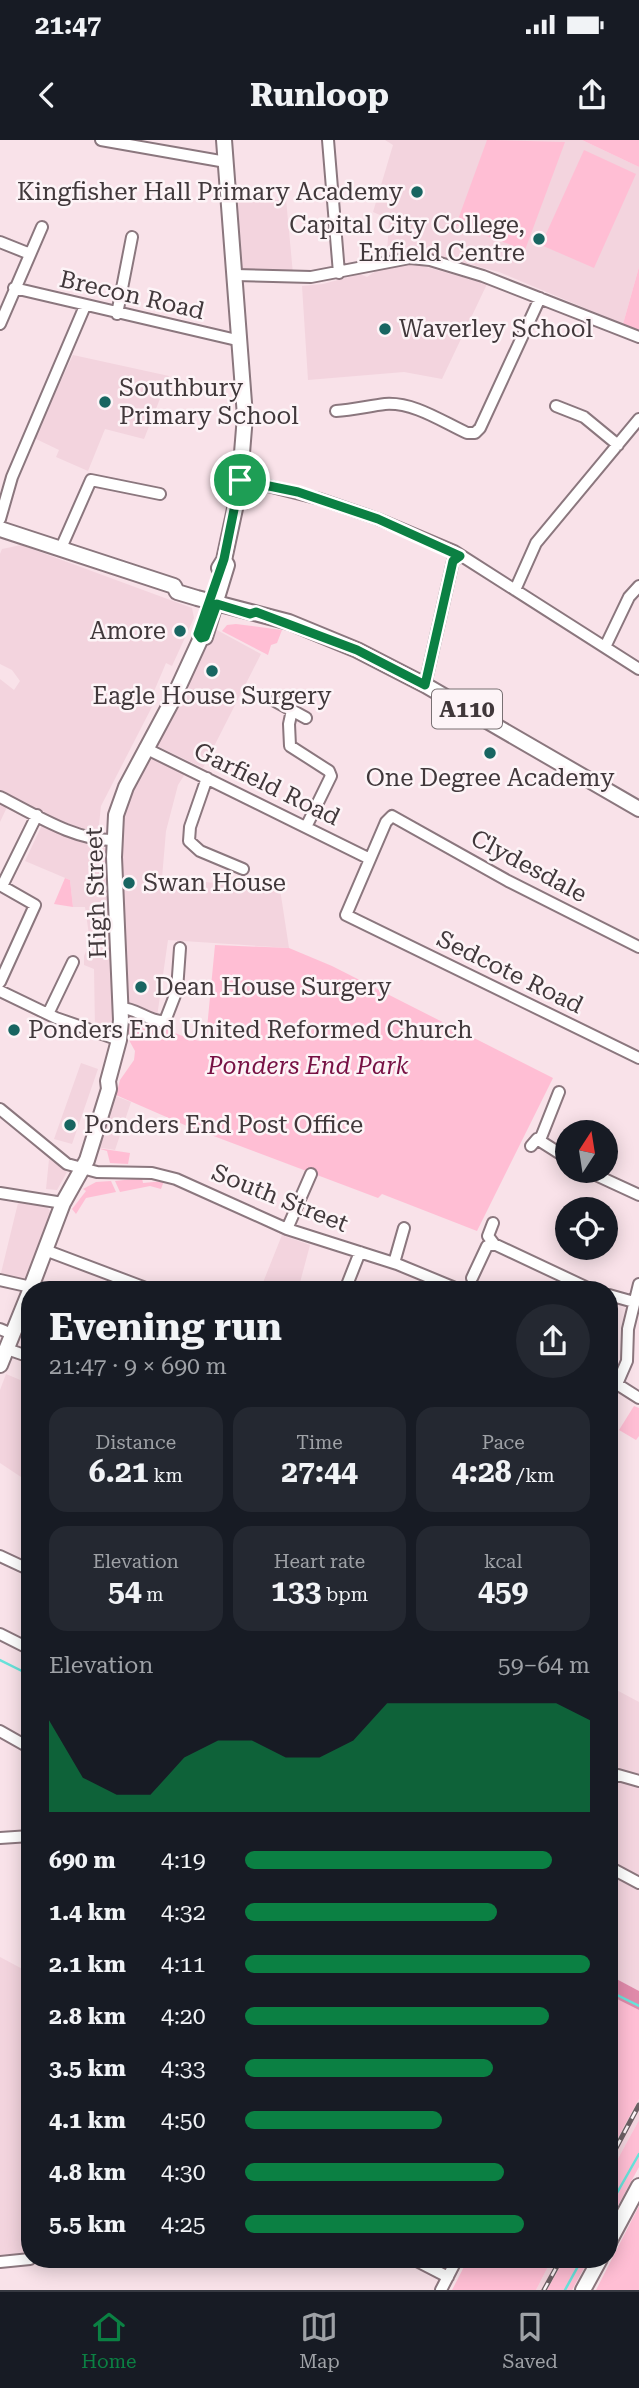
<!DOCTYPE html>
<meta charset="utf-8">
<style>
:root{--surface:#171b24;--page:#242831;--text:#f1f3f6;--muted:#9ea1a6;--line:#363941;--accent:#0b8043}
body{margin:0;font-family:"Roboto Serif",serif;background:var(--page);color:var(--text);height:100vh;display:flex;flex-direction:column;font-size:26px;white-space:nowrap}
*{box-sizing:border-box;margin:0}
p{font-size:23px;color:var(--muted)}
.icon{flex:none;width:38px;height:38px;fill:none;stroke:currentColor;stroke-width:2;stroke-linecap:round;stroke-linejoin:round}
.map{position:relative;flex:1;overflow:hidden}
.side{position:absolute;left:21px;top:1141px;width:597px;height:987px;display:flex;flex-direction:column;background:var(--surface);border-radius:28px;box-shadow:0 4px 18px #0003}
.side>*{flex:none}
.needle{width:46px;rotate:12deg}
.tools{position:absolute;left:555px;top:980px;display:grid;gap:14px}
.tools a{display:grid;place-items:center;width:63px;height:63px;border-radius:50%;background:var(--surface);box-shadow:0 4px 18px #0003;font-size:35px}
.pin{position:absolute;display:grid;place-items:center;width:60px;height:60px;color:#fff;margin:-30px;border:4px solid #fff;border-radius:50%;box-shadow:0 2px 7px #0007}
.round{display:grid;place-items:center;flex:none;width:74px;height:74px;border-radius:37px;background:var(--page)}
.overview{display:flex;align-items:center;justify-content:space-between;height:119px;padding:0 28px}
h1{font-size:38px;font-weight:700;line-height:52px}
.stats{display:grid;grid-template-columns:repeat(3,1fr);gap:10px;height:119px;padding:7px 28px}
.stats div{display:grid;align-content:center;border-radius:18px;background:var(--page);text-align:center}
.stats b{font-size:30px;font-weight:700}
.stats small{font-size:19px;font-weight:400}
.stats p{font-size:19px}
.chart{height:196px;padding:14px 28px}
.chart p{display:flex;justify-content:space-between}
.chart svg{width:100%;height:126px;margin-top:7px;fill:var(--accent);opacity:.7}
ul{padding:0 28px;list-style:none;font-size:23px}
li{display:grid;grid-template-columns:112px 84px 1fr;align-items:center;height:52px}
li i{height:18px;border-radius:9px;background:var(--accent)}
.status{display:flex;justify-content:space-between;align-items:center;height:49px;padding:0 35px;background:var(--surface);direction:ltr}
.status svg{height:19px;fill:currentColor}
header{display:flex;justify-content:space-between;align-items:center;height:91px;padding:0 28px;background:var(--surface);font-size:32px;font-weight:700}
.tab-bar{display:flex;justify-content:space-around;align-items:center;height:98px;border-top:2px solid var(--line);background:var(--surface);font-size:19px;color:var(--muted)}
.tab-bar a{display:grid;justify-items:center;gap:4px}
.tab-bar .current{color:var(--accent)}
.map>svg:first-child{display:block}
.built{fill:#f3d4de}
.green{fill:#ffbed4}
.forest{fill:#e08aaa}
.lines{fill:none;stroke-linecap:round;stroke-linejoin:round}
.stream{stroke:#68e2da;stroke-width:2.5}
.minor-casing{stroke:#8b777e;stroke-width:14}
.major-casing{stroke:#8b777e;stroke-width:18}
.minor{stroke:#fff;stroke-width:10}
.major{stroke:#fff;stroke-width:14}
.rail-casing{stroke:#6c6064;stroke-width:5}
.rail{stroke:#fdf4f7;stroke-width:2.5;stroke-dasharray:8;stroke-linecap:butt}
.route-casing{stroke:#fff;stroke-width:14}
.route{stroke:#0b8043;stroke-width:9}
.poi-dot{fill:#186561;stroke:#fdf4f7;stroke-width:2.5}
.labels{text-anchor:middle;stroke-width:5;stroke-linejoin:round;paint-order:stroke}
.shield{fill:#fdf4f7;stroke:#797073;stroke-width:2}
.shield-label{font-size:23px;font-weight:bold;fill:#41383b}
.poi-label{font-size:24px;fill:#41383b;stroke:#fdf4f7;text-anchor:start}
.street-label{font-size:24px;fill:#41383b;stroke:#fdf4f7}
.park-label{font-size:24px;font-style:italic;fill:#714;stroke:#fdf4f7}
</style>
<div class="status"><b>21:47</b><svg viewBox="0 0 49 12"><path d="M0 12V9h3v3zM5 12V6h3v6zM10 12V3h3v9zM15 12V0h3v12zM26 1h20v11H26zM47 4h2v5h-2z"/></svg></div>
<header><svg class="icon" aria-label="back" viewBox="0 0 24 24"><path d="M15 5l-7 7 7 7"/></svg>Runloop<svg class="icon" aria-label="share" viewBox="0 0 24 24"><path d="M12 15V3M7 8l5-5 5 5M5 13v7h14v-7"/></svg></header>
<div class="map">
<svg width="639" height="2150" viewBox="0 0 639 2150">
<rect width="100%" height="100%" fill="#f9e2e9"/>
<path class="built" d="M385 0H582L639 27V127L623 184 499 132 419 111 387 114 389 79 373 72 393 5Z
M263 54 264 61 286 59 293 134 240 130 235 57Z
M412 123 487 144 442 239 404 232 308 240 302 146 323 144 360 134 367 137 377 130Z
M73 215 169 236 144 299 105 289 88 331 56 317 59 310 34 298Z
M21 405 192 468 194 478 172 526 166 523 152 556 156 559 101 666 98 694 52 678 0 652V539L14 550 20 541 12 530 0 524V414L2 409Z
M215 489 261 514 203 628 157 606 193 535 201 510Z
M144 615 185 634 178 645 166 691 162 738 280 749 289 808 168 800 156 884 126 874 118 681Z
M0 660 109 710 115 890 112 893 95 888 94 829 84 825V816L90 802 85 767H73L70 740 25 721 43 683 8 665 0 682Z
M81 923 98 929 72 1004 54 999Z
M113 955 131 962 115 1010 96 1007Z
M49 1019 67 1032 57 1050 46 1049Z
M18 1063 46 1066 51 1072 24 1142 1 1133Z
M282 1095 310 1105 298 1150H260Z
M6 1234 30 1244V1343L0 1323V1250Z
M609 1546 639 1562V1851L609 1835Z
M0 1817 30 1833V2113L0 2115Z
M639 1959V1980L609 2035V2014Z
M552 2119H564L547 2150H536Z"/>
<path class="green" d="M487 0 565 2 525 110 456 85Z
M582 0H639V27Z
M584 10 636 34 594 128 541 105Z
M639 127V190L623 184Z
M236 484 282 490 277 503 271 505 268 515 222 491 227 485Z
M65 738 70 740 73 767 54 764Z
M215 805 289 808 332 826 553 938 477 1091 382 1054 378 1058 187 986 116 955 120 940 134 920 135 911 129 900 130 875 190 899 200 901 206 899Z
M97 1008 130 1013 128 1024 110 1023 107 1011Z
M142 1038 143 1043 164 1041 161 1049 150 1046 120 1052 115 1041Z
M111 1041 116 1052 86 1058 76 1074 72 1069 86 1051 83 1049 96 1042Z
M634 1266 639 1268V1296L636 1300 619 1290Z
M609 1855 639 1870V1959L609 2014Z
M25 1876H30L29 1979Z
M639 1980V2027L609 2082V2035Z
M639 2066V2150H596Z
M468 2119H552L536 2150H452Z
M564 2119H589L572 2150H547Z"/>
<path class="forest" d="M609 1835 639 1851V1870L609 1855Z"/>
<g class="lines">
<path class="stream" d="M0 1520 30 1535
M609 1851 639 1866
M609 2067 639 2014
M565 2150 582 2119"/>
<g class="minor-casing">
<path id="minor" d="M101 0 226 22
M328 0 339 133
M0 102 30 114
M235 135 311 137 410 118 430 120 483 136 639 197
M14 148 241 201
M117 174 132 97
M0 184 42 87
M556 266 584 277 618 305
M336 271C352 270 369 266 385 264 414 262 441 281 467 293H475L480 288 540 158
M240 339 320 359 378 379 454 411 639 529
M0 379 12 337 85 166
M61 408 91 340 160 354
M515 450 536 403 639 279
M605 507 629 457 639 446
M425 545 453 421 460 416
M275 561 306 578
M292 570 289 584 290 606 329 631 331 636 307 685
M145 608 370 719
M207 638 190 687 189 701 200 711 243 729
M0 657C34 674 75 701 114 700
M0 745 35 765 0 842
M2 746 37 675
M639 807 508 741 392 676 386 682 346 775 639 918
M0 851 56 878 119 900
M121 868C137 868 150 883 165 881L177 850 180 808
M48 874 73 822
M0 969 67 1024 97 1032 152 1033 176 1039 287 1089 397 1124 460 1150
M540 1000 559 952
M531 1006 537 999 567 1018
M587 1031 639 1055
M0 1053 63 1063
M493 1083 488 1096 494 1104 592 1150
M287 1089 311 1034
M45 1110 151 1150
M394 1123 404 1088
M472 1138 487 1106 494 1104
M0 1140 31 1147
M345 1150 360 1112
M609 1155 634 1162
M0 1189 12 1194
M7 1209 30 1217
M609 1239 639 1258
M617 1244 627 1221 628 1189 639 1144
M0 1416 30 1430
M0 1494 30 1509
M0 1591 30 1608
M609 1640 618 1635 639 1641
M0 1698 30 1696
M609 1727 639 1743
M413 2119 448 2137
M0 2122 30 2119
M441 2150 457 2119"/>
</g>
<g class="major-casing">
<path id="major" d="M0 389 174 446 177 452 197 458 289 482 357 510 425 545 639 669
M219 428 224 420 239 350 245 276 224 0
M30 1150 63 1063 87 1020 109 949 108 941 119 900 121 880 114 717 116 675 126 647 172 561 201 498 205 497 227 425 224 420
M0 1225 30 1151
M609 2102 639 2046
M583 2150 600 2119"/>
</g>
<use href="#minor" class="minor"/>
<use href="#major" class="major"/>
<g class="rail-casing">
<path id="rail" d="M609 2021 639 1965
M544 2150 561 2119"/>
</g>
<use href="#rail" class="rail"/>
</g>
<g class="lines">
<g class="route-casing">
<path id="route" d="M240 340 298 352 378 379 460 416 453 421 425 545 357 510 256 472 250 474 217 464 205 497 201 498 198 494 224 419Z"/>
</g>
<use href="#route" class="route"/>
</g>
<g class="poi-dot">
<circle cx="417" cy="52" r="7"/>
<circle cx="539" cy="99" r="7"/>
<circle cx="385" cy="189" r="7"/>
<circle cx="105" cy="262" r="7"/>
<circle cx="180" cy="491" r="7"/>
<circle cx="212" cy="531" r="7"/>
<circle cx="490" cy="613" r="7"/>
<circle cx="129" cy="743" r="7"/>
<circle cx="141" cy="847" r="7"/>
<circle cx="14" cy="890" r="7"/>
<circle cx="70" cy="985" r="7"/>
</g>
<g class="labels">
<rect class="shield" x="432" y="549.5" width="70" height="39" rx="5"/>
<g class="shield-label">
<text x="467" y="577">A110</text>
</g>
<g class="poi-label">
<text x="403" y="60" text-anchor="end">Kingfisher Hall Primary Academy</text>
<text x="525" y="93" text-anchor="end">Capital City College,<tspan x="525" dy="28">Enfield Centre</tspan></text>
<text x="399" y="197">Waverley School</text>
<text x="119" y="256">Southbury<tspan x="119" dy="28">Primary School</tspan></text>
<text x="166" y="499" text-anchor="end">Amore</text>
<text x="212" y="564" text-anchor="middle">Eagle House Surgery</text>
<text x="490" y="646" text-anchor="middle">One Degree Academy</text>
<text x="143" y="751">Swan House</text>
<text x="155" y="855">Dean House Surgery</text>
<text x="28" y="898">Ponders End United Reformed Church</text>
<text x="84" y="993">Ponders End Post Office</text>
</g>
<g class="street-label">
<text transform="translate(132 155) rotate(13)" y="8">Brecon Road</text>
<text transform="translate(267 644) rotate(26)" y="8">Garfield Road</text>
<text transform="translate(529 726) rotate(28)" y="8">Clydesdale</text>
<text transform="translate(96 753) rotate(-92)" y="8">High Street</text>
<text transform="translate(510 832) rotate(26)" y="8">Sedcote Road</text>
<text transform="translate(280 1058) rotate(22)" y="8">South Street</text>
</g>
<g class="park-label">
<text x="308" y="934">Ponders End Park</text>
</g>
</g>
</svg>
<div class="tools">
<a><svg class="needle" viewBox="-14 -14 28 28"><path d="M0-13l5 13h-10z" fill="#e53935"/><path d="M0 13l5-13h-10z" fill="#9ea1a6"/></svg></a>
<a><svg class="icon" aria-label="locate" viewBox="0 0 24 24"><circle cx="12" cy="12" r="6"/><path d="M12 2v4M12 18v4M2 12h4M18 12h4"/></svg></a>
</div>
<div class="pin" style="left:240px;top:340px;background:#1e9e55"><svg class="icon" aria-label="arrive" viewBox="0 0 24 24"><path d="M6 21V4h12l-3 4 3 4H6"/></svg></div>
<section class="side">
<div class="overview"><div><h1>Evening run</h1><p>21:47 · 9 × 690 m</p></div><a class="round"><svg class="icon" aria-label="share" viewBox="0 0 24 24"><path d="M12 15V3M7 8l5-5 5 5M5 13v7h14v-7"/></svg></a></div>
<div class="stats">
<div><p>Distance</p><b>6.21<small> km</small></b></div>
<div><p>Time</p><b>27:44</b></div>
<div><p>Pace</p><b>4:28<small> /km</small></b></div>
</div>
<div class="stats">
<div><p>Elevation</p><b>54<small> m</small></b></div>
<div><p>Heart rate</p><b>133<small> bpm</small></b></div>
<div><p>kcal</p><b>459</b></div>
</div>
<div class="chart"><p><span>Elevation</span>59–64 m</p>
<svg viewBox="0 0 160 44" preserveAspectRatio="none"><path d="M0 44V12L10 32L20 38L30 38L40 25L50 19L60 19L70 25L80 25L90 19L100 6L110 6L120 6L130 6L140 6L150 6L160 12V44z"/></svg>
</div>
<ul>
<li><b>690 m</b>4:19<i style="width:89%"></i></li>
<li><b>1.4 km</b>4:32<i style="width:73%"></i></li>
<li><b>2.1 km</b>4:11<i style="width:100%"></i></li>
<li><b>2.8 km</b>4:20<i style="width:88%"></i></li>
<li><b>3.5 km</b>4:33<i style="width:72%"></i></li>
<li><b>4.1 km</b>4:50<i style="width:57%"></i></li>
<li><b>4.8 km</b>4:30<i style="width:75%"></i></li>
<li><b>5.5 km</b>4:25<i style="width:81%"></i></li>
</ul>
</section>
</div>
<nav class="tab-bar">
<a class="current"><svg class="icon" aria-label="home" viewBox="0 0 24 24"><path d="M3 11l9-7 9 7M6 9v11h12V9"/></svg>Home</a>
<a><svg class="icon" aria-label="map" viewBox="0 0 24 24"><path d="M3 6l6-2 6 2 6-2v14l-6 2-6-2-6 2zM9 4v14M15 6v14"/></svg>Map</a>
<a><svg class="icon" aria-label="saved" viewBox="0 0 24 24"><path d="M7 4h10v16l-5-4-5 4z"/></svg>Saved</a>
</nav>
